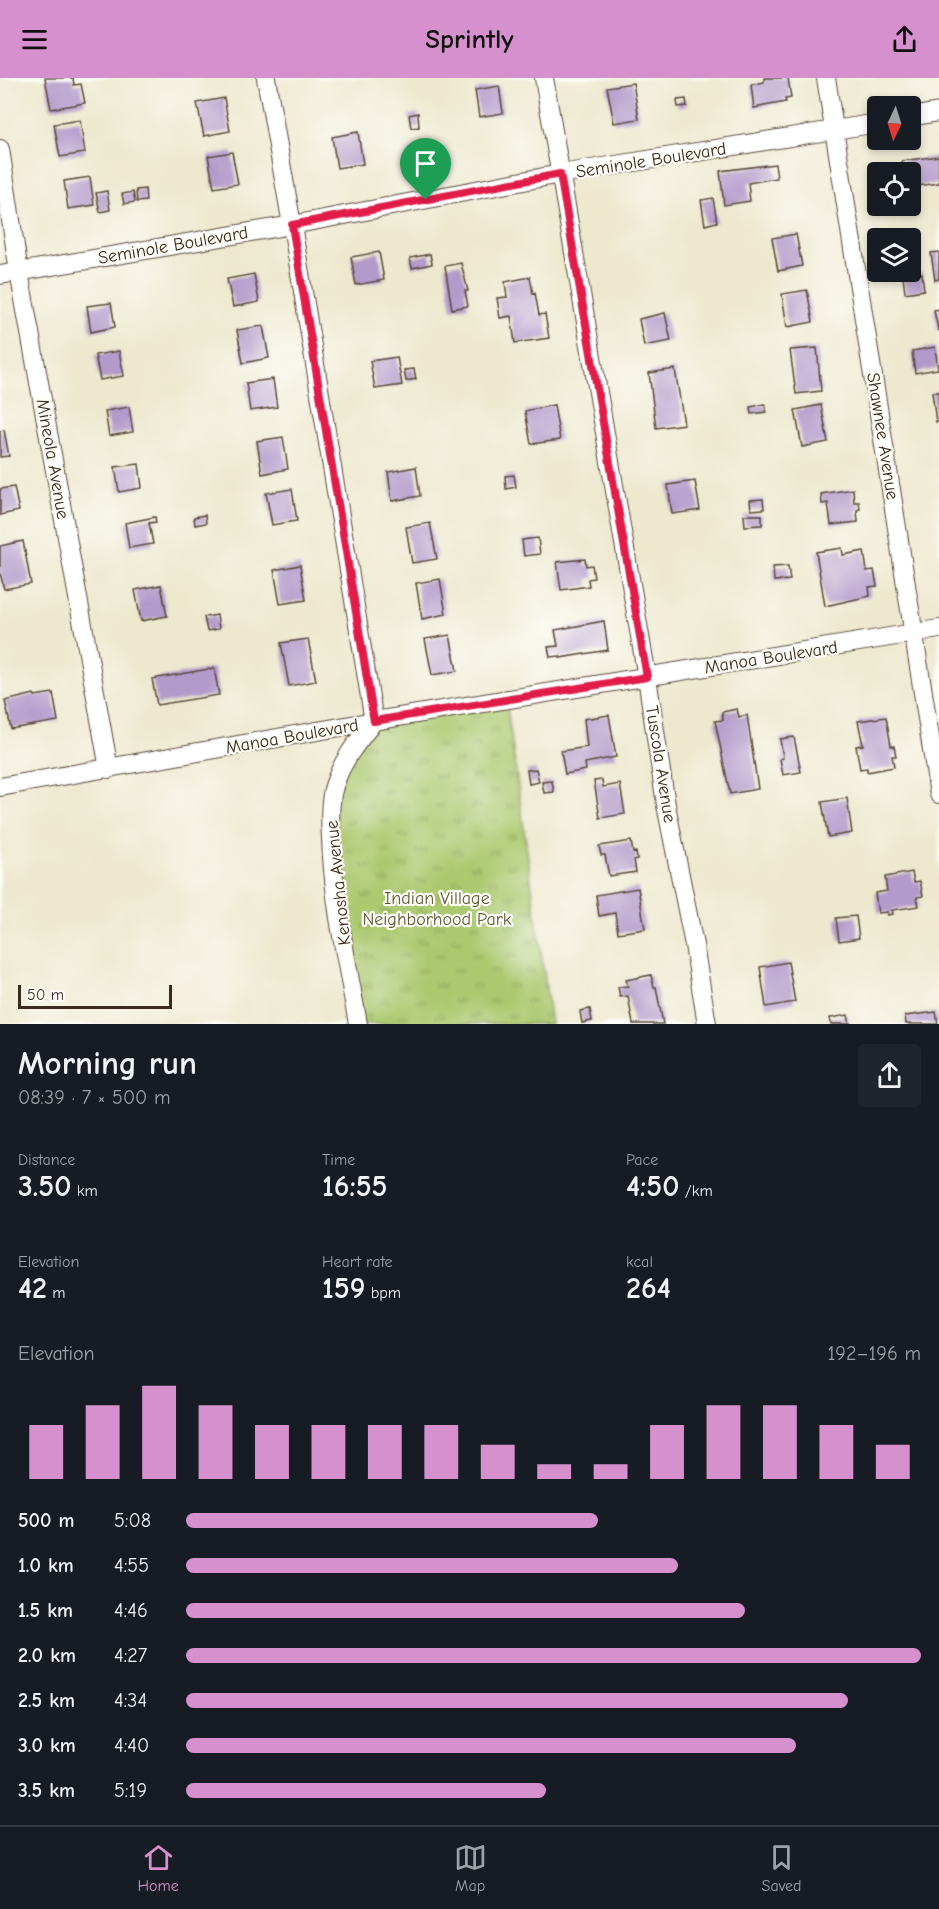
<!DOCTYPE html>
<meta charset="utf-8">
<style>
:root{--surface:#171b24;--page:#20242c;--text:#f1f3f6;--muted:#9ea1a6;--line:#363941;--accent:#d690ce}
body{margin:0;font-family:"Comic Neue",sans-serif;background:var(--page);color:var(--text);height:100vh;display:flex;flex-direction:column;font-size:22px;white-space:nowrap}
*{box-sizing:border-box;margin:0}
p{font-size:20px;color:var(--muted)}
.icon{flex:none;width:33px;height:33px;fill:none;stroke:currentColor;stroke-width:2;stroke-linecap:round;stroke-linejoin:round}
.map{position:relative;height:946px;overflow:hidden}
.drawer{display:flex;flex-direction:column;background:var(--surface);flex:1}
.drawer>*{flex:none}
.needle{width:39px;rotate:184deg}
.fabs{position:absolute;left:867px;top:18px;display:grid;gap:12px}
.fabs a{display:grid;place-items:center;width:54px;height:54px;border-radius:6px;background:var(--surface);box-shadow:0 3px 9px #0003;font-size:30px}
.scale{position:absolute;left:18px;bottom:15px;width:154px;box-sizing:border-box;padding-left:6px;border:3px solid #3b2a1e;border-top:0;font-size:16px;line-height:21px;white-space:nowrap;color:#3b2a1e;-webkit-text-stroke:4px #fdfcf7;paint-order:stroke}
.pin{position:absolute;display:grid;place-items:center;width:51px;height:51px;color:#fff;margin:-62px -26px;border-radius:50% 50% 50% 0;rotate:-45deg;box-shadow:0 0 6px #0007}
.pin .icon{rotate:45deg}
.round{display:grid;place-items:center;flex:none;width:63px;height:63px;border-radius:6px;background:var(--page)}
.overview{display:flex;align-items:center;justify-content:space-between;height:102px;padding:0 18px}
h1{font-size:33px;font-weight:600;line-height:45px}
.stats{display:grid;grid-template-columns:repeat(3,1fr);gap:9px;height:102px;padding:6px 18px}
.stats div{display:grid;align-content:center}
.stats b{font-size:30px;font-weight:600}
.stats small{font-size:16px;font-weight:400}
.stats p{font-size:16px}
.chart{height:168px;padding:12px 18px}
.chart p{display:flex;justify-content:space-between}
.chart svg{width:100%;height:108px;margin-top:6px;stroke:var(--accent);stroke-width:6}
ul{padding:0 18px;list-style:none;font-size:20px}
li{display:grid;grid-template-columns:96px 72px 1fr;align-items:center;height:45px}
li i{height:15px;border-radius:8px;background:var(--accent)}
header{display:flex;justify-content:space-between;align-items:center;height:78px;padding:0 18px;background:var(--accent);color:#111;font-size:27px;font-weight:600}
.tabs{display:flex;justify-content:space-around;align-items:center;height:84px;border-top:2px solid var(--line);background:var(--surface);font-size:16px;color:var(--muted)}
.tabs a{display:grid;justify-items:center;gap:3px}
.tabs .current{color:var(--accent)}
.map>svg:first-child{display:block}
.park{fill:url(#park-tufts);stroke:#747a47;stroke-width:1.5}
.building{fill:#b29acb}
.lines{fill:none;stroke-linecap:round;stroke-linejoin:round}
.minor-casing{stroke:#564638;stroke-width:20}
.minor{stroke:#fff;stroke-width:18}
.route-casing{stroke:#fff;stroke-width:12}
.route{stroke:#e11d48;stroke-width:8}
.labels{text-anchor:middle;stroke-width:4.5;stroke-linejoin:round;paint-order:stroke}
.street-label{font-size:18px;fill:#3b2a1e;stroke:#fdfcf7}
.park-label{font-size:18px;fill:#5d5a37;stroke:#fdfcf7}
</style>
<header><svg class="icon" aria-label="menu" viewBox="0 0 24 24"><path d="M4 6h16M4 12h16M4 18h16"/></svg>Sprintly<svg class="icon" aria-label="share" viewBox="0 0 24 24"><path d="M12 15V3M7 8l5-5 5 5M5 13v7h14v-7"/></svg></header>
<div class="map">
<svg width="939" height="946" viewBox="0 0 939 946">
<defs>
<pattern id="park-tufts" width="24" height="20" patternUnits="userSpaceOnUse" patternTransform="scale(1.5)"><rect width="24" height="20" fill="#acc970"/><path d="M3 7l-1-3M5 7V3M7 7l1-3M15 17l-1-3M17 17v-4M19 17l1-3" fill="none" stroke="#8da35b"/></pattern>
</defs>
<rect width="100%" height="100%" fill="#fdfcf7"/>
<filter id="ink" filterUnits="userSpaceOnUse"><feTurbulence type="fractalNoise" baseFrequency=".0167" numOctaves="2"/><feDisplacementMap in="SourceGraphic" scale="12" xChannelSelector="R" yChannelSelector="G"/><feConvolveMatrix kernelMatrix="1 2 1 2 8 2 1 2 1" color-interpolation-filters="sRGB"/></filter>
<filter id="wash" filterUnits="userSpaceOnUse"><feTurbulence type="fractalNoise" baseFrequency=".008" numOctaves="4" result="noise"/><feDisplacementMap in="SourceGraphic" scale="24" xChannelSelector="R" yChannelSelector="G"/><feGaussianBlur stdDeviation="1.35" result="paint"/><feColorMatrix in="noise" values="0 0 0 0 0 0 0 0 0 0 0 0 0 0 0 0 0 1.4 0 .05"/><feComposite in="paint" operator="in"/></filter>
<g filter="url(#wash)">
<rect width="100%" height="100%" fill="#ede8ce"/>
<path class="park" d="M506 622 551 946H358L330 740 349 674 374 643Z"/>
<g id="blocks">
<path class="building" d="M45 0H73L74 7 81 6 85 25 51 31Z
M764 0H788L791 20 785 21 786 24 754 30 751 7 764 4Z
M633 5 639 41 614 45 607 9Z
M499 8 503 35 479 39 475 12Z
M224 20 230 53 204 58 197 25Z
M686 21 687 28 678 29 677 22Z
M418 35 419 49 411 50 409 37Z
M80 42 85 75 60 79 54 46Z
M358 54 363 86 337 90 332 59Z
M232 74 238 106 214 110 208 78Z
M939 78V105L910 109V94H904L902 83Z
M775 86 777 100 748 105 750 123 724 127 720 93Z
M90 99 94 127 68 131 64 103Z
M145 111 146 123 137 124 136 112Z
M107 113 110 132 100 134 96 115Z
M133 114 135 124 124 126 122 116Z
M713 120 717 144 705 147 701 122Z
M796 156 802 188 778 193 772 160Z
M379 174 384 202 356 207 351 179Z
M939 174V201L935 202 931 175Z
M430 176 432 186 412 190 410 180Z
M461 185 468 213H465L468 228 452 231 445 188Z
M922 195 924 212 905 215 903 198Z
M254 196 259 224 233 229 227 201Z
M530 199 533 216 535 215 539 237 545 236 549 260 515 265 511 238 500 240 497 220 507 219 505 204Z
M807 212 813 244 787 249 782 216Z
M111 225 115 249 91 254 87 228Z
M939 231V252H938L934 232Z
M665 235 671 263 644 268 639 241Z
M263 248 269 280 243 285 237 252Z
M935 269 938 291 915 295 912 273Z
M817 270 821 313 796 316 790 272Z
M119 273 124 298 100 302 95 277Z
M397 279 402 307 375 311 370 283Z
M414 291 416 301 406 303 404 292Z
M675 291 684 346 656 350 649 295Z
M273 301 277 329 250 333 246 305Z
M932 314H939V344H936Z
M765 326 766 334 751 336 750 329Z
M554 327 560 362 531 366 525 333Z
M821 327 828 364 802 369 795 332Z
M129 329 133 354 109 358 105 333Z
M4 352 9 378 0 379V353Z
M283 359 288 391 262 396 257 363Z
M139 386 142 410 119 414 115 389Z
M416 389 420 418 392 423 388 394Z
M514 397 516 409 506 411 505 398Z
M695 403 700 432 672 436 668 407Z
M14 409 19 433 0 437V411Z
M292 411 297 443 272 447 266 415Z
M853 411 854 424H859L860 431 857 432 858 444 831 447 828 425 822 426 821 416Z
M763 421 764 431 751 432 750 422Z
M205 437 206 445 195 447 194 439Z
M744 437H762V447L745 448Z
M155 439 156 444 149 445 153 466 129 470 125 445Z
M430 445 437 481 412 485 406 449Z
M538 460 540 476 524 478 522 462Z
M23 463 31 506 4 511 0 495V468Z
M842 470 843 477 864 473 867 493 874 492 877 508 869 509 870 518 825 528 816 474Z
M585 481 586 488 592 487 594 500 588 501 589 508 561 512 557 484Z
M300 487 306 522 280 526 274 492Z
M788 488 790 502 774 503 773 489Z
M440 501 446 536 422 541 416 505Z
M161 507 167 538 141 543 135 512Z
M217 537 219 551 207 553 204 539Z
M604 543 608 572 560 580V578L550 579 548 569 558 568 555 552Z
M450 557 457 593 432 597 425 561Z
M308 561 316 603 289 608 281 565Z
M214 590 219 617 157 627 152 601Z
M53 615 58 643 11 651 5 623 34 616 35 618Z
M737 631 739 639 747 637 758 711 730 716 715 643 723 642 722 634Z
M609 637 616 679 585 685 586 692 565 696 561 673 587 669 584 641Z
M886 639 891 668H894L896 678H892L894 689 867 694V690L860 691 856 668 863 667 858 643Z
M794 659 801 694 783 697 780 681 783 680 780 661Z
M536 691 539 704 529 706 527 692Z
M602 702 603 709 620 706 625 736 600 740 594 703Z
M552 703 554 714 544 715 542 704Z
M847 720 852 755 828 759 822 724Z
M631 763 633 775 636 774 637 781 634 782 636 794 609 798 605 777H601L599 768Z
M912 794 914 804 920 803 923 818 917 819 919 828 892 832 893 836 887 837V834L878 835 875 815 887 813 885 799Z
M638 810 645 851 618 855 615 835 599 838 596 817Z
M856 838 859 860 839 863 836 840Z
M788 884 795 924 766 929 760 889Z
M651 897 654 909H656L663 946H633L628 918 620 919 618 909 628 908 626 902Z
M590 931 592 943 582 945 580 933Z
M936 934 938 946H906L905 938Z
M848 937 850 946H831L830 940Z"/>
</g>
</g>
<g filter="url(#ink)">
<use href="#blocks" fill-opacity="0" stroke="#564638" stroke-width="1.5"/>
<g class="lines">
<g class="minor-casing">
<path id="minor" d="M266 0 292 147 374 643C358 663 343 681 335 705 329 722 330 742 331 760 333 822 347 884 358 946
M544 0 647 599 666 727 694 867 707 946
M826 0 939 716
M910 39 939 34
M0 71 19 194 109 691
M0 197 292 147 560 96 878 45
M0 709 374 643 939 551"/>
</g>
<use href="#minor" class="minor"/>
</g>
</g>
<g class="lines" filter="url(#ink)">
<g class="route-casing">
<path id="route" d="M560 96 647 599 374 643 292 147Z"/>
</g>
<use href="#route" class="route"/>
</g>
<g class="labels">
<g class="street-label">
<text transform="translate(651 82) rotate(-9)" y="6">Seminole Boulevard</text>
<text transform="translate(173 167) rotate(-10)" y="6">Seminole Boulevard</text>
<text transform="translate(883 358) rotate(81)" y="6">Shawnee Avenue</text>
<text transform="translate(53 381) rotate(80)" y="6">Mineola Avenue</text>
<text transform="translate(771 579) rotate(-9)" y="6">Manoa Boulevard</text>
<text transform="translate(292 658) rotate(-10)" y="6">Manoa Boulevard</text>
<text transform="translate(661 686) rotate(81)" y="6">Tuscola Avenue</text>
<text transform="translate(338 805) rotate(-96)" y="6">Kenosha Avenue</text>
</g>
<g class="park-label">
<text x="437" y="826">Indian Village<tspan x="437" dy="21">Neighborhood Park</tspan></text>
</g>
</g>
</svg>
<div class="fabs">
<a><svg class="needle" viewBox="-14 -14 28 28"><path d="M0-13l5 13h-10z" fill="#e53935"/><path d="M0 13l5-13h-10z" fill="#9ea1a6"/></svg></a>
<a><svg class="icon" aria-label="locate" viewBox="0 0 24 24"><circle cx="12" cy="12" r="6"/><path d="M12 2v4M12 18v4M2 12h4M18 12h4"/></svg></a>
<a><svg class="icon" aria-label="layers" viewBox="0 0 24 24"><path d="M12 4l9 5-9 5-9-5zM3 14l9 5 9-5"/></svg></a>
</div>
<div class="scale">50 m</div>
<div class="pin" style="left:426px;top:122px;background:#1e9e55"><svg class="icon" aria-label="arrive" viewBox="0 0 24 24"><path d="M6 21V4h12l-3 4 3 4H6"/></svg></div>
</div>
<section class="drawer">
<div class="overview"><div><h1>Morning run</h1><p>08:39 · 7 × 500 m</p></div><a class="round"><svg class="icon" aria-label="share" viewBox="0 0 24 24"><path d="M12 15V3M7 8l5-5 5 5M5 13v7h14v-7"/></svg></a></div>
<div class="stats">
<div><p>Distance</p><b>3.50<small> km</small></b></div>
<div><p>Time</p><b>16:55</b></div>
<div><p>Pace</p><b>4:50<small> /km</small></b></div>
</div>
<div class="stats">
<div><p>Elevation</p><b>42<small> m</small></b></div>
<div><p>Heart rate</p><b>159<small> bpm</small></b></div>
<div><p>kcal</p><b>264</b></div>
</div>
<div class="chart"><p><span>Elevation</span>192–196 m</p>
<svg viewBox="0 0 160 44" preserveAspectRatio="none"><path d="M5 44V22M15 44V14M25 44V6M35 44V14M45 44V22M55 44V22M65 44V22M75 44V22M85 44V30M95 44V38M105 44V38M115 44V22M125 44V14M135 44V14M145 44V22M155 44V30"/></svg>
</div>
<ul>
<li><b>500 m</b>5:08<i style="width:56%"></i></li>
<li><b>1.0 km</b>4:55<i style="width:67%"></i></li>
<li><b>1.5 km</b>4:46<i style="width:76%"></i></li>
<li><b>2.0 km</b>4:27<i style="width:100%"></i></li>
<li><b>2.5 km</b>4:34<i style="width:90%"></i></li>
<li><b>3.0 km</b>4:40<i style="width:83%"></i></li>
<li><b>3.5 km</b>5:19<i style="width:49%"></i></li>
</ul>
</section>
<nav class="tabs">
<a class="current"><svg class="icon" aria-label="home" viewBox="0 0 24 24"><path d="M3 11l9-7 9 7M6 9v11h12V9"/></svg>Home</a>
<a><svg class="icon" aria-label="map" viewBox="0 0 24 24"><path d="M3 6l6-2 6 2 6-2v14l-6 2-6-2-6 2zM9 4v14M15 6v14"/></svg>Map</a>
<a><svg class="icon" aria-label="saved" viewBox="0 0 24 24"><path d="M7 4h10v16l-5-4-5 4z"/></svg>Saved</a>
</nav>
